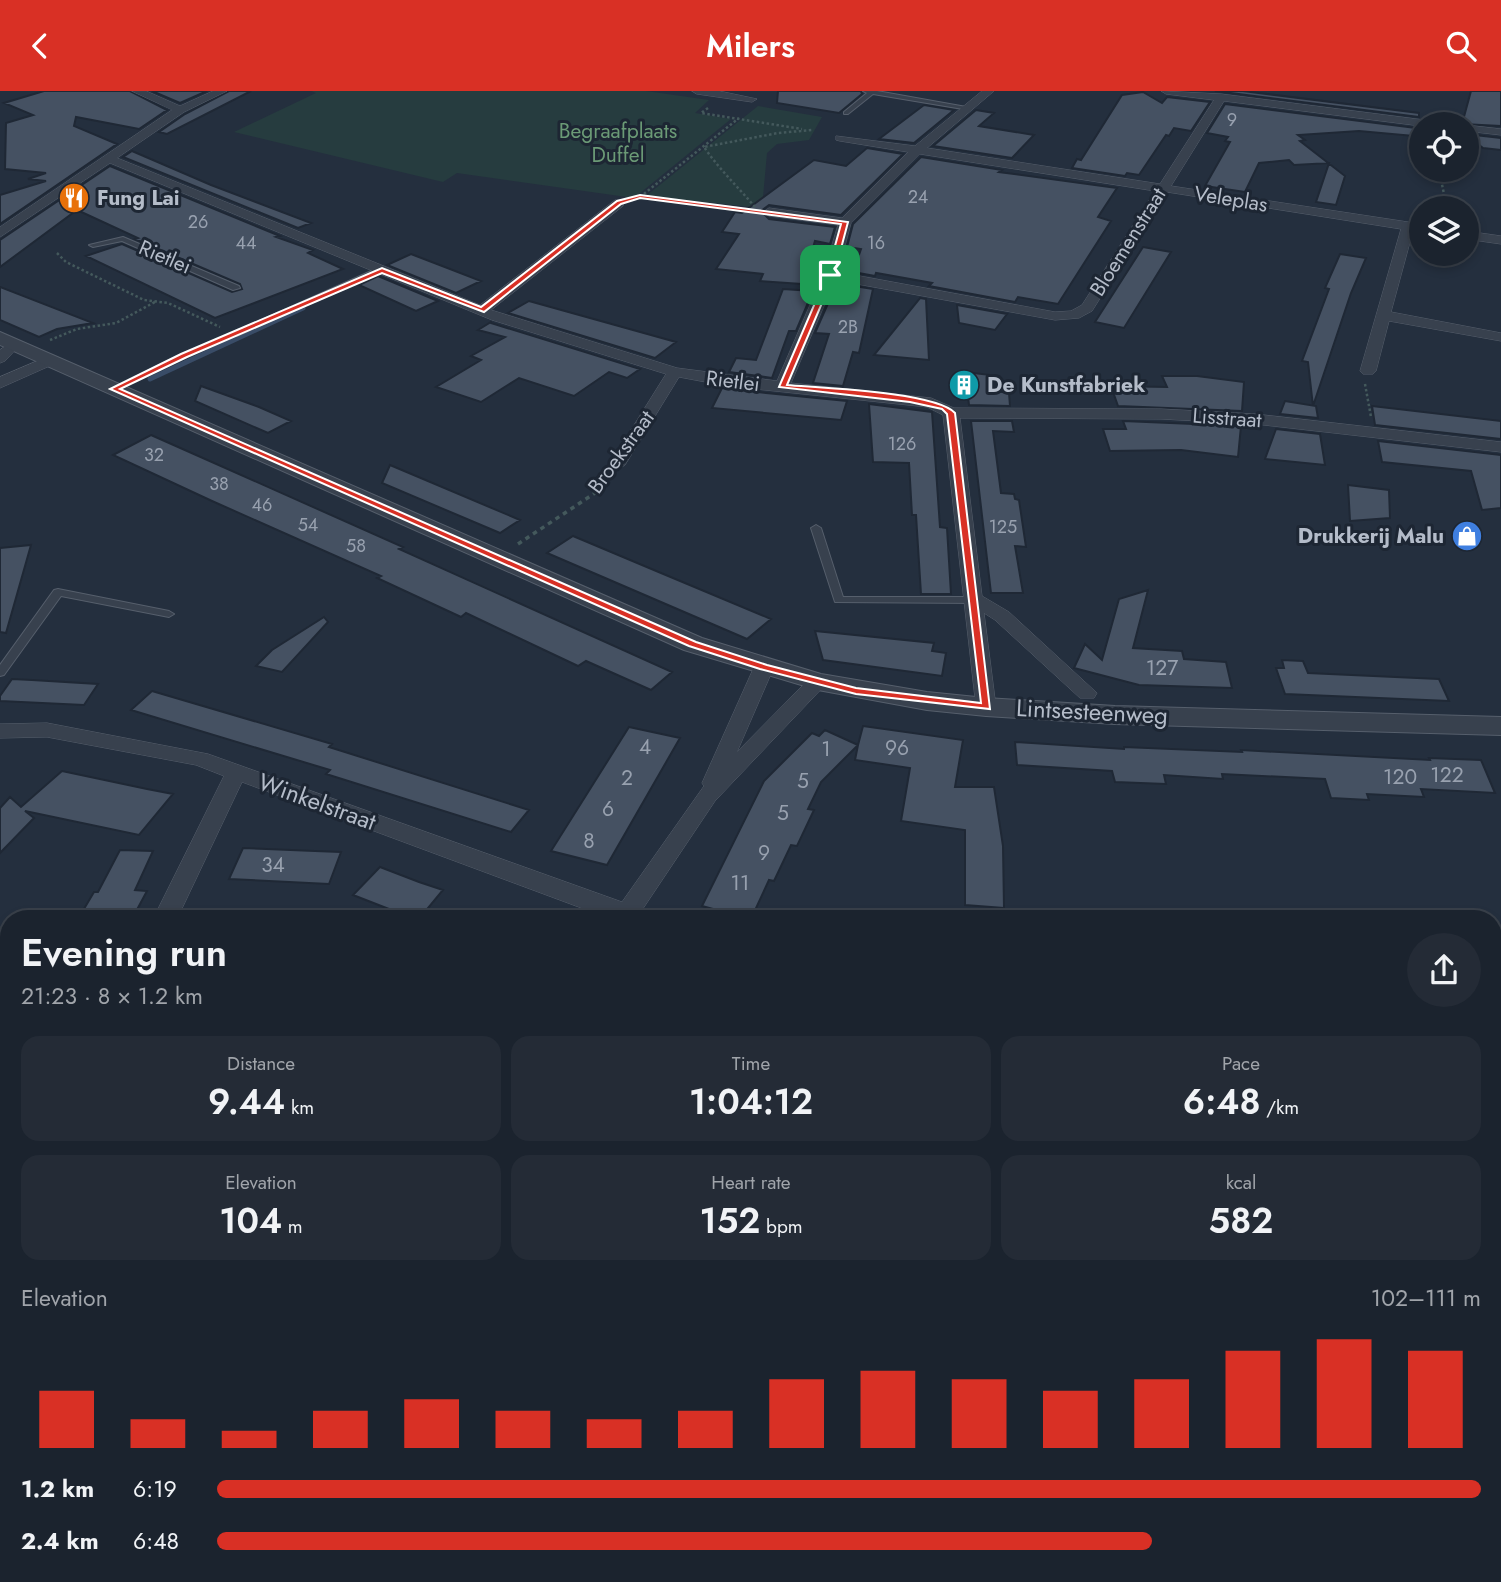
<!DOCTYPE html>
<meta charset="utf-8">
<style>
:root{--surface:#1b232e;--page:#242b36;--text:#f1f3f6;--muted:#a0a4aa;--line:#39404a;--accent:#d93025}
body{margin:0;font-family:Jost,sans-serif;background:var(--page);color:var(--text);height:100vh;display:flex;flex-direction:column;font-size:26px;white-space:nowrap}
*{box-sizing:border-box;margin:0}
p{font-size:23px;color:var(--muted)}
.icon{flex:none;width:38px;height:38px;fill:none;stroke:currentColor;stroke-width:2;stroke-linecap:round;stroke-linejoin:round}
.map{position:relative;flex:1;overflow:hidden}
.drawer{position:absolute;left:0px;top:819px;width:1502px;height:672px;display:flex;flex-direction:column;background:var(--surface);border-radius:28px 28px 0 0;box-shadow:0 4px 10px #0003,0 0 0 2px var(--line)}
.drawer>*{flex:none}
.buttons{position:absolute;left:1409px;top:21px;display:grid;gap:14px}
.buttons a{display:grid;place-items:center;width:70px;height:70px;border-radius:50%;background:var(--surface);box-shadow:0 4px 10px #0003,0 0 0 2px var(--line);font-size:35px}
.pin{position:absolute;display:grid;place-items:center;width:60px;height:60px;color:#fff;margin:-30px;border-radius:14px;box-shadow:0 4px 10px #0006}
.round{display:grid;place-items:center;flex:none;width:74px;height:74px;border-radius:37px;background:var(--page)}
.overview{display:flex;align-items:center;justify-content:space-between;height:119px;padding:0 21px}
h1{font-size:38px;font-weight:600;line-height:52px}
.figures{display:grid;grid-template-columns:repeat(3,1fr);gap:10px;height:119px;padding:7px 21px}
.figures div{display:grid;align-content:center;border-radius:18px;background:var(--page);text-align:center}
.figures b{font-size:35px;font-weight:600}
.figures small{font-size:19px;font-weight:400}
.figures p{font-size:19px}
.chart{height:196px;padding:14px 21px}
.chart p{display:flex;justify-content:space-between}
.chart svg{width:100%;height:126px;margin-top:7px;stroke:var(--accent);stroke-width:6}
ul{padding:0 21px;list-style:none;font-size:23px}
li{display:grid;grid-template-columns:112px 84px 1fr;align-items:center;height:52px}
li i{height:18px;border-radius:9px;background:var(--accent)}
header{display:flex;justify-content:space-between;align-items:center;height:91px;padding:0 21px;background:var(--accent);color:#fff;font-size:32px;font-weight:600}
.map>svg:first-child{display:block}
.green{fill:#263c3f}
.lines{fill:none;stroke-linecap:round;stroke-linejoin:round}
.stream{stroke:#394c67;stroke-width:5}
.building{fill:#455162;stroke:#1f2835;stroke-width:2}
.service-casing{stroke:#565f6c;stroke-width:2}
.minor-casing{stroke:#565f6c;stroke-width:1}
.tertiary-casing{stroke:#565f6c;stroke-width:2}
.path-far2{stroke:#44595c;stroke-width:2.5;stroke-dasharray:2.5 2.5;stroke-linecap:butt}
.path-far1{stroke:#44595c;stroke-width:3.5;stroke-dasharray:4.5 4.5;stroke-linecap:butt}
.path{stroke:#44595c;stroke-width:6;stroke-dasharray:7 7;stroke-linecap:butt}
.service{fill:#38414e;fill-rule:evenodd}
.minor{fill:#38414e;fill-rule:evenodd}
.tertiary{fill:#38414e;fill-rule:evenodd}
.route{fill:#d93025;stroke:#fff;stroke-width:2;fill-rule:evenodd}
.labels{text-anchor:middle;stroke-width:6;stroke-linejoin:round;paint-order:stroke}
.far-number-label{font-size:18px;fill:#98a1af}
.far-park-label{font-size:21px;fill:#6b9a76;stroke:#1d2633}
.far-poi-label{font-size:21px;font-weight:bold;fill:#b4bcc9;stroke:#1d2633;text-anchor:start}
.far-street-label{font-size:21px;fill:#b4bcc9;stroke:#1d2633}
.number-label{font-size:21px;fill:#98a1af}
.street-label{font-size:24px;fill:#b4bcc9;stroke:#1d2633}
</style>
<header><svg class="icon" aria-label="back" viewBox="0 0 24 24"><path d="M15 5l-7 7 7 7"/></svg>Milers<svg class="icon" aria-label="search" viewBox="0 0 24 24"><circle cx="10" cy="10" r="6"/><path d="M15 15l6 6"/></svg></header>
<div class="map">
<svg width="1501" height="1491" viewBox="0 0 1501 1491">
<rect width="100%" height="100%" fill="#242f3e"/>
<path class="green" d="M311 0H646L709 9 695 22 731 28 634 107 457 82 443 91 234 41 316 2Z
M758 15 822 26 809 49 777 53 767 62 762 117 646 105Z"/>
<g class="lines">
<path class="stream" d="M150 288 303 217"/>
</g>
<path class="building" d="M44 0H130L167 19 139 38 76 26 74 35 117 53 0 133V104L46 90 28 88 46 82 5 78 6 32 33 24 4 12Z
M152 0H207L180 12Z
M229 0H251L167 43 159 41 185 23Z
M778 0H861L862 3 839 22 777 12Z
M1215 0H1243L1419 22V26Z
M1471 0H1501V35L1462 33Z
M1143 1 1162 12 1167 6 1210 11 1191 40 1174 37 1169 45 1166 44 1139 84 1127 82 1125 85 1072 77 1077 68 1081 69 1122 4Z
M1225 13 1416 37 1414 45 1359 40 1298 44 1305 49 1300 50 1345 85 1336 114 1316 111 1329 72 1294 74 1289 69 1259 72 1245 101 1205 95 1230 51 1225 50 1228 46 1207 42Z
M924 14 954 19 914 52 879 48Z
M976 19 994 22 979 35 1034 44 1012 67 933 55Z
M1466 43 1501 47V59L1483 57 1474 50H1466Z
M867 57 903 63 841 124 769 114 761 120 769 128 835 136 830 153 815 150 802 193 760 190 763 183 716 178 739 143 722 141 735 121 742 122 814 69 846 75Z
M132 60 211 94 311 132 298 137 123 66Z
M921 66 1002 79 999 81 1117 97 1098 126 1111 130 1058 213 1018 206 1015 211 929 195 932 192 876 182 875 185 853 181 861 158 847 156 853 133Z
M110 75 280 145 276 146 313 159 308 162 343 178 215 227 86 165 122 153 232 201 242 198 240 193 135 148 138 147 77 119 0 176V149Z
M1143 156 1171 161 1124 237 1095 231Z
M411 163 450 178 481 190 456 202 387 174Z
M1340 163 1366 167 1351 202 1313 315 1308 271 1302 270 1329 198 1325 197Z
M378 185 438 210 416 220 359 194Z
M848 194 873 198 859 262 853 261 843 295 813 292 829 243 815 242 833 201 846 202Z
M0 196 93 232 57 238 39 246 0 229Z
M783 198 813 200 796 240H789L772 287 729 281 736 267 756 269Z
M920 207 926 208 929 269 874 264Z
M529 210 676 251 655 267 508 222Z
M957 214 1007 223 995 239 959 232Z
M491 231V232L640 278 627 287 609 281 574 305 519 287 481 311 436 296 481 269 471 265 505 246 478 239Z
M965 281 999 285 995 300 1009 302 1010 315 969 314Z
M1162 285H1197L1244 291 1242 320 1118 315 1111 295 1167 296Z
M201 295 259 316 291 330 268 342 195 310Z
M722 297 766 302 847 310 841 329 712 317Z
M1285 310 1316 315 1318 327 1280 323Z
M869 313 932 321 940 436 947 437 951 503H921L916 424H912L909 372 873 371Z
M1372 315 1501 330V348L1375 334Z
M971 330H1012L1014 341 993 340 1001 402 1014 403 1015 408 1019 409 1026 456 1015 455 1023 502H991Z
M1123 330 1241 335 1238 366 1181 359 1110 360 1103 338H1126Z
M1276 338 1320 343 1325 374 1265 368Z
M151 344 403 456 399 458 672 581 651 599 586 570 578 575 466 522 461 526 377 487 381 485 212 410 113 364Z
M1378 350 1501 364V417L1482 419 1471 380 1382 371Z
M390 374 520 429 500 442 382 392Z
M1348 394 1389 399 1390 427 1350 430Z
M573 445 661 482 771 528 747 548 547 462Z
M31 454 6 542 0 541V457Z
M1148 499 1133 557 1182 560 1184 568 1226 571 1232 597 1139 594 1074 577 1085 553 1102 569 1119 508Z
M324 526 328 531 282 581 256 575 272 559Z
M815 540 934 552 932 560 946 562 942 585 823 569Z
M1282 569 1303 570 1308 582 1439 588 1449 610 1285 603 1276 577H1284Z
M12 588 32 589 98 593 84 614 0 610V605Z
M152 600 332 653 329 656 529 719 511 741 326 683 330 679 131 619Z
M863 635 963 649 955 696H994L1003 755 1004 817 965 814V739L901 730 910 677 855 669 858 654 821 691 808 718 814 719 797 755 791 754 774 790 769 789 751 828H721L724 821 702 815 764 690 812 642 819 645 825 639 858 654Z
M629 636 680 647 607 774 551 760Z
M1015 651 1124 658V656L1242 661 1241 659 1430 669 1429 667 1481 669 1495 702 1421 698 1424 706 1367 703 1369 709 1331 707 1325 688 1222 683 1223 688 1164 684 1166 693 1115 691 1112 680 1017 674Z
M62 680 147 698 173 703 139 744 25 720 34 727 0 762V717L10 706 21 716Z
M243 757 315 760 341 761 329 793 229 788Z
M120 759 153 760 135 799 147 800 132 828H78L94 801H98Z
M380 776 419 791 443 799 419 828H387L394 820 353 804Z"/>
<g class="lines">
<g class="service-casing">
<path id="service" d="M863 0H877L972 17 969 19 873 3 848 23H844V21L867 2Z
M123 146 239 195 240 197 233 199 122 150 93 156 89 154Z
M378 177 385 179 237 245 230 243Z
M816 434 821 437 843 506H976L981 509 976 512 835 511 811 437Z
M58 498 169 520 174 523 169 526 61 505 4 584 0 585V574L54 499Z"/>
</g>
<g class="minor-casing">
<path id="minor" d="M132 0H146L180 15 213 0H227L184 21 117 67 480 214 615 109H623V115L491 219 677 277 777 290 823 184 838 134 769 125 763 121 769 117 842 127 908 61 840 50 836 49V45L915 55 982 0H994L927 57 1160 93 1214 9 1166 3 1161 0 1221 3 1440 31 1441 33 1421 35 1224 10 1171 95 1421 133V141L1413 140 1391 221 1501 242V250L1389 230 1376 280 1373 283H1363L1360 280 1401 138 1167 101 1092 220 1079 227 1055 229 835 189 791 292 931 307 954 317 1161 318 1255 323 1501 351V361L1255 333 1161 328 960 327 982 505 1009 521 1097 602 1094 607H1080L995 529 984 522 996 616 993 621H979L976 616 943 324 927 316 727 295 679 286 625 374 617 379 609 374 666 283 492 229 110 72 0 146V136L172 19ZM920 63 1155 100 1082 214 1071 220 1055 221 838 181 851 132Z
M692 0H719L757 8 752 11 697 3Z
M1466 34 1501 38V44L1466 40Z
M1466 140 1501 145V153L1466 148Z
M13 250 20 254 5 270 0 272V259Z
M49 265 54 267 57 270 54 273 0 297V286Z
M764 570 771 572 774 576 737 661 811 586H825L828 591 715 710 636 828H611L242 691 177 828H153L224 685 196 674 47 646 0 647V633L47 632 208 663 622 811 704 695 702 692 754 576 757 572Z
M9 1135V1176L0 1180V1138Z
M310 1482H344L341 1491H307Z"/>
</g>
<g class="tertiary-casing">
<path id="tertiary" d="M0 241 702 547 821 583 927 601 986 607 1115 615 1501 626V644L1115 633 986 625 927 619 818 599 684 559 0 254Z"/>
</g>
<path class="path-far2" d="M708 17 701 22 802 38
M1439 79 1444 103 1440 117
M640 106 754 119
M640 106 739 27
M755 116C738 96 719 78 704 56L778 42 812 39
M57 162 66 171 144 209 168 212 220 236
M50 249 77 238 116 232 155 211
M135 288 220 249
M1365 293 1371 326
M596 402 608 386"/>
<path class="path-far1" d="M518 453 598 400"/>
<path class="path" d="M0 1257 9 1258"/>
<use href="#service" class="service"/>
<use href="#minor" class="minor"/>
<use href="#tertiary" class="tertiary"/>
</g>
<path class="route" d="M640 104 848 131 834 184 787 294C821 297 935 301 955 322L990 618 856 603 760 578 689 555 110 298 181 263 382 177 481 216 617 110ZM640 107 841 133 827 184 779 296 910 311 942 318 947 323 981 612 856 597 767 574 696 551 120 298 187 266 382 182 484 221 621 113Z"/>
<defs>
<g id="restaurant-disc" transform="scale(1.575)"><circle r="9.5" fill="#e8710a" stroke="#1d2633"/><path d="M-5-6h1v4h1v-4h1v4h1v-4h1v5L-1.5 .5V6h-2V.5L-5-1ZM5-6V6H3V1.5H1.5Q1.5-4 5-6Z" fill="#fff"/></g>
<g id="building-disc" transform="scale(1.575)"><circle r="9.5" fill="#0f9aa8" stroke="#1d2633"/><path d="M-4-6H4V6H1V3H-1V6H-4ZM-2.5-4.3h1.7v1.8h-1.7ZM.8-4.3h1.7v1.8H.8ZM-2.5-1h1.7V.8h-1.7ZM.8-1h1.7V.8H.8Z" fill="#fff"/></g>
<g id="shop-disc" transform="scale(1.575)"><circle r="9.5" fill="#3f7fe0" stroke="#1d2633"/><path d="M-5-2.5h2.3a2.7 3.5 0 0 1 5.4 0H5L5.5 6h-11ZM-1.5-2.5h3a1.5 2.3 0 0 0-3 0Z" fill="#fff"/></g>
</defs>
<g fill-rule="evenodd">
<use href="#restaurant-disc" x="74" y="107"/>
<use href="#building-disc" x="964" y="294"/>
<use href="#shop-disc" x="1467" y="445"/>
</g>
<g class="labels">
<g class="far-number-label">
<text x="1232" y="35">9</text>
<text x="918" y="112">24</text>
<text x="198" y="137">26</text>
<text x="246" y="158">44</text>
<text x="876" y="158">16</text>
<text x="848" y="242">2B</text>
<text x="902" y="359">126</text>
<text x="154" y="370">32</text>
<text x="219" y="399">38</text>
<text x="262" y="420">46</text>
<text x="308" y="440">54</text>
<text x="1003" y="442">125</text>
<text x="356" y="461">58</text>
</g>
<g class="far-park-label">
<text x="618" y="47">Begraafplaats<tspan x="618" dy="24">Duffel</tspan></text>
</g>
<g class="far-poi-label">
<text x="97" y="114">Fung Lai</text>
<text x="987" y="301">De Kunstfabriek</text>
<text x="1444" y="452" text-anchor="end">Drukkerij Malu</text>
</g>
<g class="far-street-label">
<text transform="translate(1231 108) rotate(9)" y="7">Veleplas</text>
<text transform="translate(1128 151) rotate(-58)" y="7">Bloemenstraat</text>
<text transform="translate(165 166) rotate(23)" y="7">Rietlei</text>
<text transform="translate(733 290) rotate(7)" y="7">Rietlei</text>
<text transform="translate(1227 327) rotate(4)" y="7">Lisstraat</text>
<text transform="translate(621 361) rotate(-54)" y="7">Broekstraat</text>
</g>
<g class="number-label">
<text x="1162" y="584">127</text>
<text x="645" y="663">4</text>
<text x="897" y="664">96</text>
<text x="826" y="665">1</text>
<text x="1447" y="691">122</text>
<text x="1400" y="693">120</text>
<text x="627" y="694">2</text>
<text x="803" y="697">5</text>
<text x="608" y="725">6</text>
<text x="783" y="729">5</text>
<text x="589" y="757">8</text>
<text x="764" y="769">9</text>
<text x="273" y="781">34</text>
<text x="740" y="799">11</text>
</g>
<g class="street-label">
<text transform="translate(1092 621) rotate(3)" y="8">Lintsesteenweg</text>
<text transform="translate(317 711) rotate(20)" y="8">Winkelstraat</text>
</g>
</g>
</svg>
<div class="buttons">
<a><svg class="icon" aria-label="locate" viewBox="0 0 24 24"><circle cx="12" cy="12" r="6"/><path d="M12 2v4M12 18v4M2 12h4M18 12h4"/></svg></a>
<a><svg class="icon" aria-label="layers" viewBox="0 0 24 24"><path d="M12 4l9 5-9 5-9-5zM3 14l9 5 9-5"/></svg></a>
</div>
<div class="pin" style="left:830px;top:184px;background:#1e9e55"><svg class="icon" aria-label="arrive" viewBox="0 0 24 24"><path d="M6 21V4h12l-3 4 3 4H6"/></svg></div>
<section class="drawer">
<div class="overview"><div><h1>Evening run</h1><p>21:23 · 8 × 1.2 km</p></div><a class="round"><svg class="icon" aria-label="share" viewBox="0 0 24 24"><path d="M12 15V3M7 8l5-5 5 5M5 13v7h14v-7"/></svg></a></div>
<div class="figures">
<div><p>Distance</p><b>9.44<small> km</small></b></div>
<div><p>Time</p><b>1:04:12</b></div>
<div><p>Pace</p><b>6:48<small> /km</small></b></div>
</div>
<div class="figures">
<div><p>Elevation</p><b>104<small> m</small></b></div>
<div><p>Heart rate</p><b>152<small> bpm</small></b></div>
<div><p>kcal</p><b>582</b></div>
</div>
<div class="chart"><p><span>Elevation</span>102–111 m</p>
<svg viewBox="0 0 160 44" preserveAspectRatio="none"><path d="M5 44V24M15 44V34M25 44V38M35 44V31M45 44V27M55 44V31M65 44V34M75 44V31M85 44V20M95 44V17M105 44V20M115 44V24M125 44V20M135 44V10M145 44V6M155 44V10"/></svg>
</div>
<ul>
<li><b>1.2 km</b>6:19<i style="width:100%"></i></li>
<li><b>2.4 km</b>6:48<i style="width:74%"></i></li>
</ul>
</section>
</div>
